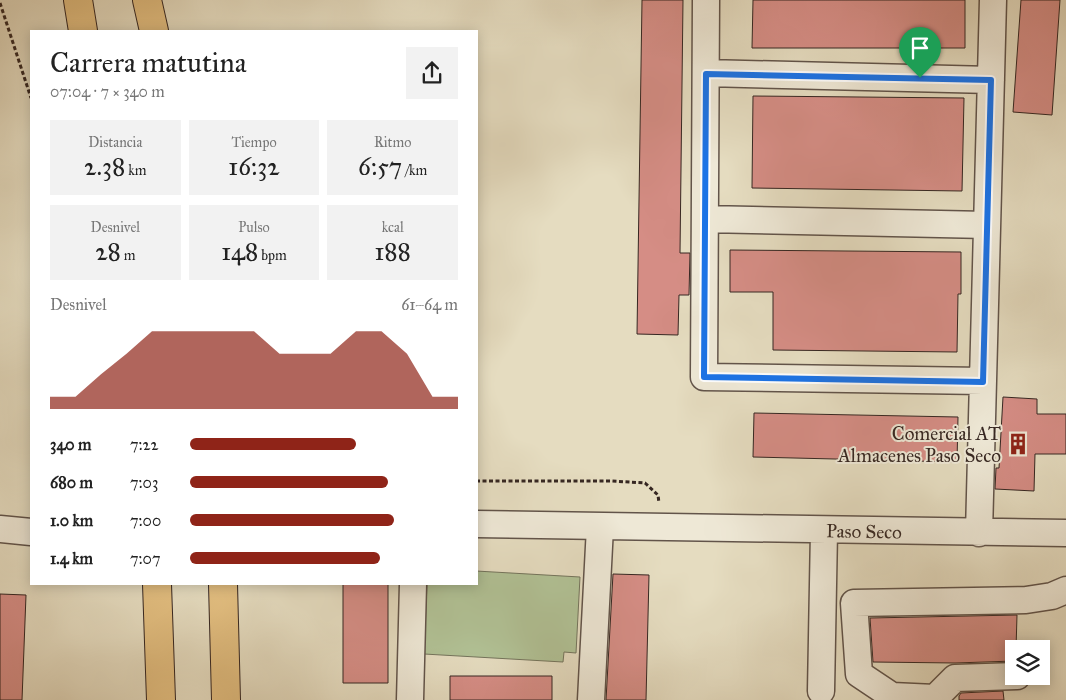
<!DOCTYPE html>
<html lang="es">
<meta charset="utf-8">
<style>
:root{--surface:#fff;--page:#f2f2f2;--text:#222;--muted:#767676;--accent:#8f2418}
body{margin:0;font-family:"IM FELL Great Primer",serif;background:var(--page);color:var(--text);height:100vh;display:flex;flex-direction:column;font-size:19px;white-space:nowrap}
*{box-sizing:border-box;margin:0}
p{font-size:16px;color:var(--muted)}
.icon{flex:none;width:28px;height:28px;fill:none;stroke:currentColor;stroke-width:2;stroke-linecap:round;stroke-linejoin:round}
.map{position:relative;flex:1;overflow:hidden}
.details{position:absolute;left:30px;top:30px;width:448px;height:555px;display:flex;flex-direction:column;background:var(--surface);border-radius:0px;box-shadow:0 2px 12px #0003}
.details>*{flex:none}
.buttons{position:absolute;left:1005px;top:640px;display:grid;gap:10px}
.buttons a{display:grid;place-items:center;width:45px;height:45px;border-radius:0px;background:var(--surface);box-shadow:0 2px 12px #0003;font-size:25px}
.pin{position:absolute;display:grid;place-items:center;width:42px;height:42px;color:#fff;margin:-51px -21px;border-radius:50% 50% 50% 0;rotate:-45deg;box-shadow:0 0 5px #0007}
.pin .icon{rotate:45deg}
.round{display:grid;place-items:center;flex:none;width:52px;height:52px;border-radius:0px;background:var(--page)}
.overview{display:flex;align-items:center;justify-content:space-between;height:85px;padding:0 20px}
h1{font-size:28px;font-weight:600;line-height:38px}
.stats{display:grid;grid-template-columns:repeat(3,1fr);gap:8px;height:85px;padding:5px 20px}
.stats div{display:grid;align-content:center;border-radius:0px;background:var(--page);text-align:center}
.stats b{font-size:25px;font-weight:600}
.stats small{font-size:14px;font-weight:400}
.stats p{font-size:14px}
.chart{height:140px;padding:10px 20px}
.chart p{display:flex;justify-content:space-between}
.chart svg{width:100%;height:90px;margin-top:5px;fill:var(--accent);opacity:.7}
ul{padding:0 20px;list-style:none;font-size:16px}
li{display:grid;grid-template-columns:80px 60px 1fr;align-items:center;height:38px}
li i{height:12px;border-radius:6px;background:var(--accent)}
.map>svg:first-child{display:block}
.green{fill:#b1c195;stroke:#74745c}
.building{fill:#d58d85;stroke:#362722}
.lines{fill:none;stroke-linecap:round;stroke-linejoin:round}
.minor-casing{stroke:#62544a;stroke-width:29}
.highway-casing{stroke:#362722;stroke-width:30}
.path{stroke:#362722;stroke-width:3;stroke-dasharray:4 2.5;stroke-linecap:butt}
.minor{stroke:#eee8d6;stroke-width:26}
.highway{stroke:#e2be80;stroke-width:28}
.route-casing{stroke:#fff;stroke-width:10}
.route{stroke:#1a73e8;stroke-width:6}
.labels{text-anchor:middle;stroke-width:4;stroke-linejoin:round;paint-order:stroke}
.poi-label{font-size:19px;fill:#362722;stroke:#eee8d6;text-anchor:end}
.street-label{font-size:19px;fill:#362722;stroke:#eee8d6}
</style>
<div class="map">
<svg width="1066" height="700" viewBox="0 0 1066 700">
<rect width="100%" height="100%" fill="#e5dcc0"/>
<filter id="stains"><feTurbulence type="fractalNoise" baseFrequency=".004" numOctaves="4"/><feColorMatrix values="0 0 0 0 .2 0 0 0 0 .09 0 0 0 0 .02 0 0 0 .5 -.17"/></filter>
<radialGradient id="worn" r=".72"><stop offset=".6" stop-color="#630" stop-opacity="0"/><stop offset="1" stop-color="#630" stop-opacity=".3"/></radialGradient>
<path class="green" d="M476 571 580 577 576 653 564 652 563 662 424 654 427 584H476Z"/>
<path class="building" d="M642 0H683L680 253H690L689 295H679L678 335 637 334Z
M753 0H965V48H752Z
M1021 0H1060L1052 115 1013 112Z
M753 96 964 98 962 191 752 188Z
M730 250 961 252V294H958L957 352 773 350V292H730Z
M1003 397 1037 399V414H1066V454H1035L1034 491 995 489 996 468H999Z
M754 413 958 417 957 462 753 457Z
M613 574 649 575 646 700H606Z
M343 584H388V683H343Z
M0 594 26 595 22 700H0Z
M1017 615 1016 649H1014V661L955 663 873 662 870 618Z
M450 676H552V700H450Z
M1003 691 1004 700H959V696L961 693Z"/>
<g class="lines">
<g class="minor-casing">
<path id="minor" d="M706 0 704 377 983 381
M706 73 991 80
M705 219 987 225
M476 524 1066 533
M0 529 31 532
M979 533 993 0
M1017 676 955 678 935 698 892 696 859 674 854 603 1026 600 1052 596 1066 590
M821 691 824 531
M410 700 413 584
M591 700 600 527"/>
</g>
<g class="highway-casing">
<path id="highway" d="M78 0 83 31
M147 0 154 31
M157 584 161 700
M223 584 226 700"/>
</g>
<path class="path" d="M0 3 31 98
M476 481H612L645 483 658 495 659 503"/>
<use href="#minor" class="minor"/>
<use href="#highway" class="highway"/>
</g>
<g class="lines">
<g class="route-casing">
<path id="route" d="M706 74 991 80 983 382 704 377Z"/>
</g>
<use href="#route" class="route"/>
</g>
<defs>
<g id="building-bare" transform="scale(1.725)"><path d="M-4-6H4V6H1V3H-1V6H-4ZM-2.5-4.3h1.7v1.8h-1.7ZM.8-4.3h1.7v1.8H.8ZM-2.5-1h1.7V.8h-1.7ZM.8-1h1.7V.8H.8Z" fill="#8f2418" stroke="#eee8d6" stroke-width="2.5" paint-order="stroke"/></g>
</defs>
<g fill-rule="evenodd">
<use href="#building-bare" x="1018" y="444"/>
</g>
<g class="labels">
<g class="poi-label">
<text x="1001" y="440">Comercial AT<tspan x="1001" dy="22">Almacenes Paso Seco</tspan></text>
</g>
<g class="street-label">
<text transform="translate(864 531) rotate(1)" y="7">Paso Seco</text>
</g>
</g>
<rect width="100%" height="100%" filter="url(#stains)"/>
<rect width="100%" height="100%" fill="url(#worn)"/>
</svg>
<div class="buttons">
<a><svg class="icon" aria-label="layers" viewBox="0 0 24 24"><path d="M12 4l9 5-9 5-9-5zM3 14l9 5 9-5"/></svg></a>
</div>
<div class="pin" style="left:920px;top:78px;background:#1e9e55"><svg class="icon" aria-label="arrive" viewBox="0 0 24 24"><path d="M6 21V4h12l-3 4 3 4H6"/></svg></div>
<section class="details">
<div class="overview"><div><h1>Carrera matutina</h1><p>07:04 · 7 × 340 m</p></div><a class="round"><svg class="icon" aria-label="share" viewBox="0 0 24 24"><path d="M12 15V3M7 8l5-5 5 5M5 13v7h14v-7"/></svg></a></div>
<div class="stats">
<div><p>Distancia</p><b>2.38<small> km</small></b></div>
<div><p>Tiempo</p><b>16:32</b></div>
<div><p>Ritmo</p><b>6:57<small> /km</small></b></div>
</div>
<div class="stats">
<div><p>Desnivel</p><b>28<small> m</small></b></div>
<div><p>Pulso</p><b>148<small> bpm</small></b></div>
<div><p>kcal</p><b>188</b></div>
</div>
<div class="chart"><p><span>Desnivel</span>61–64 m</p>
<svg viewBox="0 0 160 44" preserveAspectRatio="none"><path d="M0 44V38L10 38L20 27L30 17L40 6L50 6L60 6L70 6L80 6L90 17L100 17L110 17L120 6L130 6L140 17L150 38L160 38V44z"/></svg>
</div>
<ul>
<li><b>340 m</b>7:22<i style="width:62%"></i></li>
<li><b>680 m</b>7:03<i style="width:74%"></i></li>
<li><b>1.0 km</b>7:00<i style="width:76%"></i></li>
<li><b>1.4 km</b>7:07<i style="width:71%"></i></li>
</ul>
</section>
</div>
